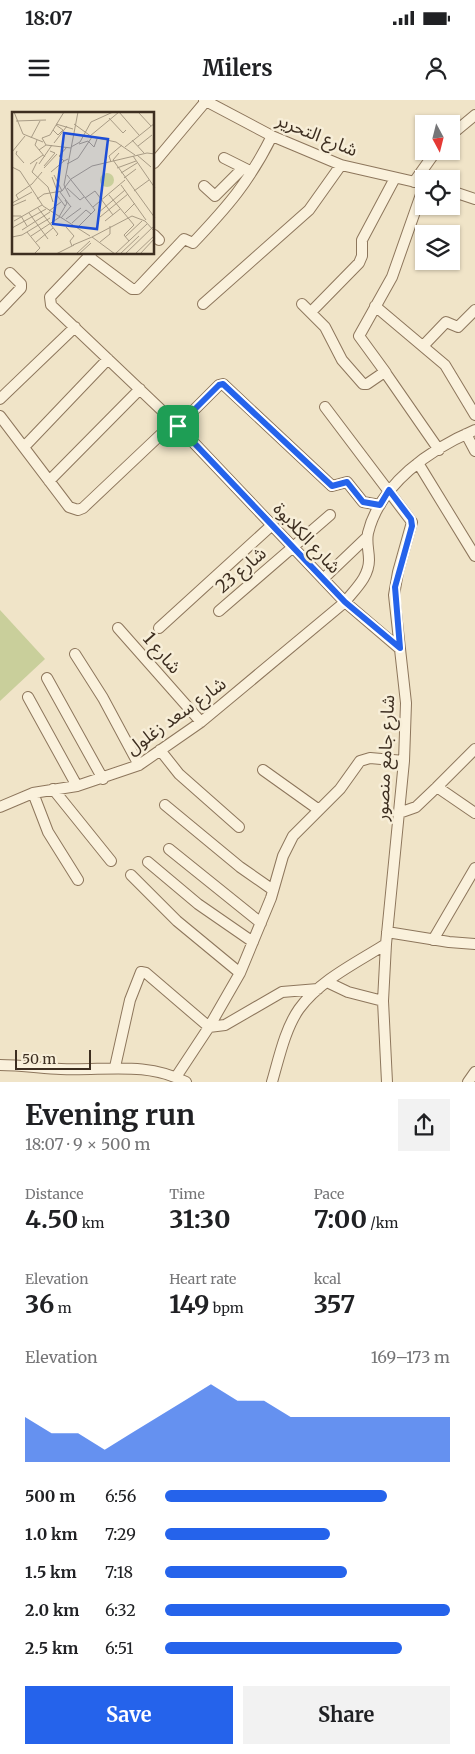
<!DOCTYPE html>
<meta charset="utf-8">
<style>
:root{--surface:#fff;--page:#f2f2f2;--text:#202124;--muted:#757577;--accent:#2563eb}
body{margin:0;font-family:Merriweather,"Noto Sans Arabic",serif;background:var(--page);color:var(--text);height:100vh;display:flex;flex-direction:column;font-size:19px;white-space:nowrap}
*{box-sizing:border-box;margin:0}
p{font-size:16px;color:var(--muted)}
.icon{flex:none;width:28px;height:28px;fill:none;stroke:currentColor;stroke-width:2;stroke-linecap:round;stroke-linejoin:round}
.map{position:relative;height:982px;overflow:hidden}
.panel{display:flex;flex-direction:column;background:var(--surface);flex:1}
.panel>*{flex:none}
.needle{width:32px;rotate:173deg}
.controls{position:absolute;left:415px;top:15px;display:grid;gap:10px}
.controls a{display:grid;place-items:center;width:45px;height:45px;border-radius:0px;background:var(--surface);box-shadow:0 1px 4px #0004;font-size:25px}
.scale{position:absolute;left:15px;bottom:12px;width:76px;box-sizing:border-box;padding-left:5px;border:2px solid #3d2e20;border-top:0;font-size:14px;line-height:18px;white-space:nowrap;color:#3d2e20;-webkit-text-stroke:4px #f7eed8;paint-order:stroke}
.pin{position:absolute;display:grid;place-items:center;width:42px;height:42px;color:#fff;margin:-21px;border-radius:10px;box-shadow:0 2px 8px #0006}
.round{display:grid;place-items:center;flex:none;width:52px;height:52px;border-radius:0px;background:var(--page)}
.summary{display:flex;align-items:center;justify-content:space-between;height:85px;padding:0 25px}
h1{font-size:28px;font-weight:700;line-height:38px}
.stats{display:grid;grid-template-columns:repeat(3,1fr);gap:8px;height:85px;padding:5px 25px}
.stats div{display:grid;align-content:center}
.stats b{font-size:25px;font-weight:700}
.stats small{font-size:14px;font-weight:400}
.stats p{font-size:14px}
.chart{height:140px;padding:10px 25px}
.chart p{display:flex;justify-content:space-between}
.chart svg{width:100%;height:90px;margin-top:5px;fill:var(--accent);opacity:.7}
.primary-button{display:flex;gap:10px;margin-top:auto;padding:10px 25px}
.primary-button a{flex:1;height:58px;border-radius:0px;background:var(--accent);color:#fff;font-size:20px;font-weight:700;line-height:58px;text-align:center}
.primary-button a+a{background:var(--page);color:var(--text)}
ul{padding:0 25px;list-style:none;font-size:16px}
li{display:grid;grid-template-columns:80px 60px 1fr;align-items:center;height:38px}
li i{height:12px;border-radius:6px;background:var(--accent)}
.status{display:flex;justify-content:space-between;align-items:center;height:35px;padding:0 25px;background:var(--surface);direction:ltr}
.status svg{height:14px;fill:currentColor}
header{display:flex;justify-content:space-between;align-items:center;height:65px;padding:0 25px;background:var(--surface);font-size:22px;font-weight:700}
.map>svg:first-child{display:block}
.grass{fill:#c9cf9b}
.lines{fill:none;stroke-linecap:round;stroke-linejoin:round}
.minor-casing{stroke:#8d765c;stroke-width:12}
.minor{stroke:#faf1dc;stroke-width:10}
.route-casing{stroke:#fff;stroke-width:10}
.route{stroke:#2563eb;stroke-width:6}
.labels{text-anchor:middle;stroke-width:5;stroke-linejoin:round;paint-order:stroke}
.street-label{font-size:18px;fill:#3d2e20;stroke:#f7eed8}
.inset-road{fill:none;stroke:#a89b85;stroke-width:1}
.view{fill:#1d4ed8;fill-opacity:0.15;stroke:#1d4ed8;stroke-width:2.5}
.inset-edge{fill:none;stroke:#3d2e20;stroke-width:2.5}
</style>
<div class="status"><b>18:07</b><svg viewBox="0 0 49 12"><path d="M0 12V9h3v3zM5 12V6h3v6zM10 12V3h3v9zM15 12V0h3v12zM26 1h20v11H26zM47 4h2v5h-2z"/></svg></div>
<header><svg class="icon" aria-label="menu" viewBox="0 0 24 24"><path d="M4 6h16M4 12h16M4 18h16"/></svg>Milers<svg class="icon" aria-label="person" viewBox="0 0 24 24"><circle cx="12" cy="8" r="4"/><path d="M4 21q1-7 8-7t8 7"/></svg></header>
<div class="map">
<svg width="475" height="982" viewBox="0 0 475 982">
<rect width="100%" height="100%" fill="#f0e4c8"/>
<path class="grass" d="M0 510 45 559 0 601Z"/>
<g class="lines">
<g class="minor-casing">
<path id="minor" d="M204 0 272 36 341 65 424 84
M451 35 475 15
M224 58 248 70
M154 63 206 1
M414 82 436 51
M204 86 215 96 243 68
M451 91 475 99
M154 135 159 140
M91 154 50 197 51 205 174 322 345 502 400 549
M89 157 132 189H137L184 139 193 143C228 106 249 82 272 36
M203 204 309 110 341 65
M302 204 325 227 342 260 363 284H367L383 273 387 275 439 350
M375 206 445 265 475 315
M0 210 21 188V184L10 173
M311 212 359 163 362 156V140L395 78
M424 245 446 222 458 227 475 210
M386 273 359 236 392 177 424 86
M0 299 75 227
M325 307 412 422 398 472 394 495 406 603 404 661 386 844 383 901 387 982
M0 316 69 407 78 410 83 408 174 322
M178 326 219 285 223 284 332 386 347 382 363 402 380 405
M466 334 475 351
M24 347 108 259
M418 363 475 456
M49 381 140 289
M323 479 367 437
M219 511 330 415
M118 528 201 622
M159 528 272 425
M75 554 103 598 139 665
M47 578 103 679
M28 597 77 686
M160 650 179 674 239 727
M263 670 319 710
M437 687 475 649
M53 689 111 761
M33 693 48 732 78 780
M165 705 240 767 273 790
M0 707 33 693 77 686 139 665 201 622 345 502C355 489 369 477 369 460 369 450 366 443 368 433 380 384 430 349 475 330
M399 713 416 707 437 687 475 713
M169 749 261 823
M148 762 198 804 253 842
M131 775 177 821 240 873
M387 832 449 842 475 844
M433 840 475 768
M327 882 348 892 383 901
M0 965C20 965 41 968 61 969 105 971 145 961 186 982
M115 967 130 900 141 872 146 873 209 927 225 925 282 892 318 889
M176 977 209 927 240 873 271 798 283 756 293 736 340 689 360 661 370 658 404 661
M272 982C279 958 285 929 299 909 320 880 356 863 386 844
M468 982 475 972"/>
</g>
<use href="#minor" class="minor"/>
</g>
<g class="lines">
<g class="route-casing">
<path id="route" d="M223 284 332 386 347 382 363 402 380 405 389 390 411 419 412 426 395 487 400 548 345 502 178 326 219 285Z"/>
</g>
<use href="#route" class="route"/>
</g>
<g class="labels">
<g class="street-label">
<text transform="translate(317 35) rotate(22)" y="6">شارع التحرير</text>
<text transform="translate(307 438) rotate(47)" y="6">شارع الكلابوة</text>
<text transform="translate(241 470) rotate(-41)" y="6">شارع 23</text>
<text transform="translate(162 553) rotate(49)" y="6">شارع 1</text>
<text transform="translate(176 616) rotate(-36)" y="6">شارع سعد زغلول</text>
<text transform="translate(385 658) rotate(-87)" y="6">شارع جامع منصور</text>
</g>
</g>
<g transform="translate(12 12)">
<rect width="142" height="142" fill="#f0e4c8"/>
<path d="M88 68a7 7 0 1 1 14 0a7 7 0 1 1-14 0Z" fill="#c9cf9b"/>
<path class="inset-road" d="M2 0 11 22 31 30M107 0 127 23M127 1 139 14M97 6 111 21 114 18M4 9 34 8M44 12 61 17M62 12 80 25 104 30 123 43M41 18 46 23 51 18 44 13M78 24 107 0M19 26 28 9M25 28 23 33 33 45M120 28 132 41M42 31 55 14M67 32 76 29 82 35 85 27M34 33 59 36M126 34 140 23M55 35 47 44 52 49 56 47M59 35 68 30 79 10 101 0M113 35 143 11M27 38 34 33 30 26 38 23 52 0M5 39 4 42 12 51M0 40 13 24M107 41 101 48 143 106M125 43 139 55M121 44 143 76M25 50 20 60 36 75 41 90M99 50 97 44 110 33M18 52 31 43M27 52 40 33M55 52 66 46 80 25M32 54 43 41 38 39M0 55 8 59 31 94 78 124M32 56 45 42M105 56 124 49M39 60 52 49M109 61 125 51M42 63 50 79M55 63 83 98 66 115M40 65 46 81M112 66 124 57M109 73 134 108M55 76 68 88 72 85M122 79 137 68M48 80 59 95M44 82 53 94M97 83 122 113 112 123 117 129M58 85 52 73 66 0M73 86 83 79 101 103M25 87 32 82 50 79 59 67 80 54 135 41 143 42M7 88 4 83 20 72 30 60M0 91 20 80M0 94 14 88M81 95 113 68M26 96 46 122 44 124M37 99 49 90M17 101 36 127M86 101 113 78M112 102 123 91M1 104H9L15 114M47 105 55 91 53 88M88 105 116 82M49 106 59 94M54 107 69 96M2 109 30 93M93 109 108 97M60 111 74 98 79 102M54 115 62 124 58 129 60 134M0 116 34 97M10 118 38 100M15 120 28 136 22 142M19 124 48 105M0 125 10 123 38 106M80 125 120 104 133 109 143 120M113 125 130 109M24 130 41 116M88 130 98 122V114M61 133 80 125 103 142M44 142 62 133M64 142 78 129M67 142 79 131M103 142 135 112M108 142 127 124M113 142 143 113M123 142 143 123M128 142 143 126"/>
<path class="view" d="M52 21 96 27 85 117 41 112Z"/>
<rect width="142" height="142" class="inset-edge"/>
</g>
</svg>
<div class="controls">
<a><svg class="needle" viewBox="-14 -14 28 28"><path d="M0-13l5 13h-10z" fill="#e53935"/><path d="M0 13l5-13h-10z" fill="#757577"/></svg></a>
<a><svg class="icon" aria-label="locate" viewBox="0 0 24 24"><circle cx="12" cy="12" r="6"/><path d="M12 2v4M12 18v4M2 12h4M18 12h4"/></svg></a>
<a><svg class="icon" aria-label="layers" viewBox="0 0 24 24"><path d="M12 4l9 5-9 5-9-5zM3 14l9 5 9-5"/></svg></a>
</div>
<div class="scale">50 m</div>
<div class="pin" style="left:178px;top:326px;background:#1e9e55"><svg class="icon" aria-label="arrive" viewBox="0 0 24 24"><path d="M6 21V4h12l-3 4 3 4H6"/></svg></div>
</div>
<section class="panel">
<div class="summary"><div><h1>Evening run</h1><p>18:07 · 9 × 500 m</p></div><a class="round"><svg class="icon" aria-label="share" viewBox="0 0 24 24"><path d="M12 15V3M7 8l5-5 5 5M5 13v7h14v-7"/></svg></a></div>
<div class="stats">
<div><p>Distance</p><b>4.50<small> km</small></b></div>
<div><p>Time</p><b>31:30</b></div>
<div><p>Pace</p><b>7:00<small> /km</small></b></div>
</div>
<div class="stats">
<div><p>Elevation</p><b>36<small> m</small></b></div>
<div><p>Heart rate</p><b>149<small> bpm</small></b></div>
<div><p>kcal</p><b>357</b></div>
</div>
<div class="chart"><p><span>Elevation</span>169–173 m</p>
<svg viewBox="0 0 160 44" preserveAspectRatio="none"><path d="M0 44V22L10 30L20 30L30 38L40 30L50 22L60 14L70 6L80 14L90 14L100 22L110 22L120 22L130 22L140 22L150 22L160 22V44z"/></svg>
</div>
<ul>
<li><b>500 m</b>6:56<i style="width:78%"></i></li>
<li><b>1.0 km</b>7:29<i style="width:58%"></i></li>
<li><b>1.5 km</b>7:18<i style="width:64%"></i></li>
<li><b>2.0 km</b>6:32<i style="width:100%"></i></li>
<li><b>2.5 km</b>6:51<i style="width:83%"></i></li>
</ul>
<div class="primary-button"><a>Save</a><a>Share</a></div>
</section>
